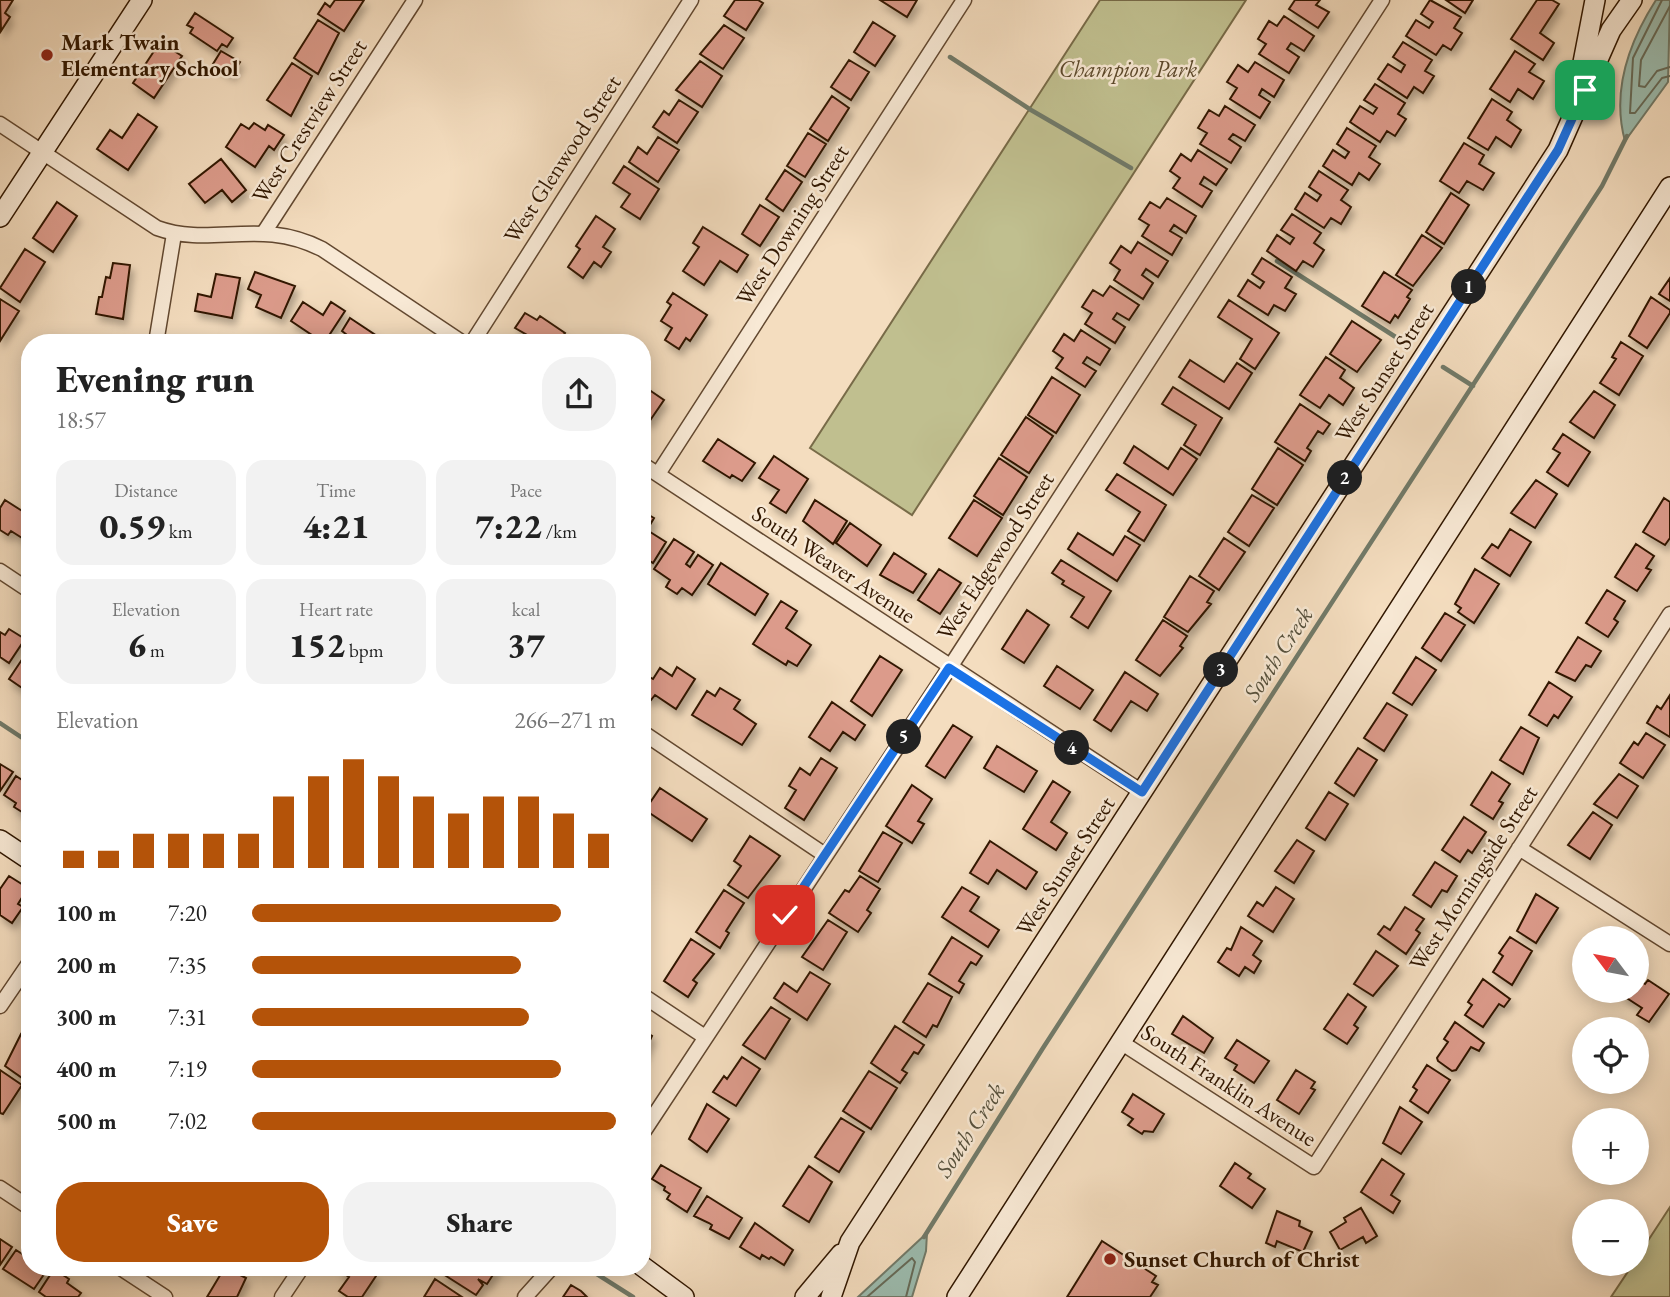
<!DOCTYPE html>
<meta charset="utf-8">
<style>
:root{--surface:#fff;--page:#f2f2f2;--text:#222;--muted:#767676;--accent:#b45309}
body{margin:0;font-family:"EB Garamond",serif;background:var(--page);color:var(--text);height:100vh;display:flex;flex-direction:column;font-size:26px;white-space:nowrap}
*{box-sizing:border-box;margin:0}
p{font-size:23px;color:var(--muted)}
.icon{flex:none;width:38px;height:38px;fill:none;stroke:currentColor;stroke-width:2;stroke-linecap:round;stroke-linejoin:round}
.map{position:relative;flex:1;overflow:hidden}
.panel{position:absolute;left:21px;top:334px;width:630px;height:942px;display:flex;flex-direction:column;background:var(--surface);border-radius:28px;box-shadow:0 4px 18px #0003}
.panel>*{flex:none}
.needle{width:46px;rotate:302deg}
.controls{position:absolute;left:1572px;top:926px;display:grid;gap:14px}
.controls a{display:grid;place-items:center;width:77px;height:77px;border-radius:50%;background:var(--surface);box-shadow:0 4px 18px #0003;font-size:35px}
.pin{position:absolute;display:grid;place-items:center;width:60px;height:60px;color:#fff;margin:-30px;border-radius:14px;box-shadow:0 4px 10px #0006}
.km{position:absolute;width:35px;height:35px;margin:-18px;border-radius:50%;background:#222;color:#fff;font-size:19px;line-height:35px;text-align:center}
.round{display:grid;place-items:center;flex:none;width:74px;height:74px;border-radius:28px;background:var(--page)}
.head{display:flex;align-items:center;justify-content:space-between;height:119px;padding:0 35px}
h1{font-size:38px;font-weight:800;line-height:52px}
.figures{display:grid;grid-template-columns:repeat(3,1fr);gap:10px;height:119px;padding:7px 35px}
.figures div{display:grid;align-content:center;border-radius:18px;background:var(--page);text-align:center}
.figures b{font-size:35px;font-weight:800}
.figures small{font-size:19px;font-weight:400}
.figures p{font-size:19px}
.chart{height:196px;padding:14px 35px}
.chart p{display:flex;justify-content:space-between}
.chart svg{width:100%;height:126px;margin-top:7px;stroke:var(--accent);stroke-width:6}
.cta{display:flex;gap:14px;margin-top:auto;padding:14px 35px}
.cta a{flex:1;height:80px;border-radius:28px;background:var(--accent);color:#fff;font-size:28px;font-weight:800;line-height:80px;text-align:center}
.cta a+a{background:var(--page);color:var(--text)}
ul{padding:0 35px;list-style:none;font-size:23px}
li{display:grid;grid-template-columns:112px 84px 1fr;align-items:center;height:52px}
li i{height:18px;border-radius:9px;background:var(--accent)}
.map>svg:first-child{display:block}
.green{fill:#c0bf8f;stroke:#786b48;stroke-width:2}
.water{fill:#9cbcaf;stroke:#717a69;stroke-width:2}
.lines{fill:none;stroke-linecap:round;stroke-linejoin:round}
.shore{stroke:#666a58;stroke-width:2}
.stream{stroke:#717a69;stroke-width:4.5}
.building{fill:#dc9b8b;stroke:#311700;stroke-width:2;filter:url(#shadow)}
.street-casing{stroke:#624830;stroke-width:17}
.secondary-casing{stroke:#311700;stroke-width:22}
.street{stroke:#f8e9d5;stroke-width:14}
.secondary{stroke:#f8e9d5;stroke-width:19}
.route-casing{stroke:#fff;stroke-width:14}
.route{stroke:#1a73e8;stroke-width:9}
.poi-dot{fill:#8f2418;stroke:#f8e9d5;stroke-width:2.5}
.labels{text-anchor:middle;stroke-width:5;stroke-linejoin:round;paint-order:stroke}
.poi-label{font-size:23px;font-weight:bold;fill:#311700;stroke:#f8e9d5;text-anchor:start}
.park-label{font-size:23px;font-style:italic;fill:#5c492b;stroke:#f8e9d5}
.street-label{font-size:23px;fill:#311700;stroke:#f8e9d5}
.water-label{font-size:24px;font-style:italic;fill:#56513d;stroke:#f8e9d5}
</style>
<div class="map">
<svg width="1670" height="1297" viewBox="0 0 1670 1297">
<defs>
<filter id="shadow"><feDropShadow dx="3.5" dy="6" stdDeviation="3.5" flood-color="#0004"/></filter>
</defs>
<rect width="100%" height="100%" fill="#f4ddbf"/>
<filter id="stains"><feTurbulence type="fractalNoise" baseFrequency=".00286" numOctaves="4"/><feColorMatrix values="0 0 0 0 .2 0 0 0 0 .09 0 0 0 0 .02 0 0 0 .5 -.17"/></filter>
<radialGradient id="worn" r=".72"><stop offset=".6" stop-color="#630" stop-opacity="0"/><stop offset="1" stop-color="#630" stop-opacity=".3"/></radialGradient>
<path class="green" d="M1100 0H1246L912 515 810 448Z
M1670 1207V1297H1611L1633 1264H1636V1259Z"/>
<path class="water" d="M1656 0H1670L1668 82 1625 141C1611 90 1629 42 1656 0Z
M927 1233 926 1251 912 1297H858Z"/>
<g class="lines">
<path class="shore" d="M1662 0 1633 58 1630 113H1635L1662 78 1670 76
M1670 6 1641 60 1639 86 1645 87 1657 71 1670 67
M867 1297 912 1258 915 1262 906 1297"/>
<path class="stream" d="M950 57 1031 110 1131 168
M1277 261 1405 343
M1443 367 1473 386
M0 723 30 743
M924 1237 1043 1048 1602 186 1627 136
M589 1269 633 1297"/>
</g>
<path class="building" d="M0 0H13L5 13 10 17 1 31Z
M335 0H364L344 31 318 14 325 3 330 7Z
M735 0H758L763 3 746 30 724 16Z
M880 0H917L907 17Z
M1295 0H1320L1316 5 1329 12 1318 28 1289 9Z
M1430 0 1461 17 1454 28 1462 33 1451 50 1443 45 1436 55 1406 36 1416 20 1429 28 1433 22 1421 14Z
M1446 0H1473L1465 13Z
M1537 0H1552L1559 4 1540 33 1554 43 1543 60 1511 39Z
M195 13 233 38 227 47 222 44 217 51 190 33 193 28 187 25Z
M1284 16 1314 36 1304 51 1291 43 1287 49 1299 57 1289 73 1259 54 1266 44 1258 39 1269 21 1277 26Z
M318 20 339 33 318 74 294 58Z
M873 22 895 36 875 66 854 52Z
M724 25 744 38 723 69 700 54Z
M160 42 182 56 154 98 133 83Z
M1403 42 1432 60 1425 71 1434 76 1423 93 1414 87 1407 98 1378 79 1388 64 1401 72 1405 65 1393 57Z
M221 51 240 62 232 75 213 64Z
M1515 51 1535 64 1529 72 1544 81 1533 99 1518 89 1510 102 1490 89Z
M849 60 869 72 851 100 831 87Z
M700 61 722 76 702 107 676 90Z
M1255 62 1284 80 1274 97 1262 89 1259 95 1270 102 1260 118 1230 99 1237 88 1227 82 1238 65 1248 72Z
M292 63 312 76 291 116 267 100Z
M1375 84 1405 103 1398 114 1406 119 1395 136 1387 131 1380 142 1350 122 1360 106 1373 114 1377 108 1364 100Z
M832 96 849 108 828 141 810 129Z
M1492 99 1512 112 1507 120 1521 130 1511 147 1496 137 1488 150 1468 138Z
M679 100 698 112 677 143 653 127 664 111 669 115Z
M1225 106 1255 125 1245 141 1233 134 1229 139 1241 147 1231 163 1200 144 1207 133 1198 128 1209 110 1219 116Z
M138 114 157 127 128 170 97 149 110 130 122 138Z
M254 123 265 130 268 125 284 135 274 150 269 146 255 167 226 147 241 124 249 129Z
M1347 128 1376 146 1369 157 1380 164 1369 180 1359 173 1352 185 1323 166 1333 150 1345 158 1349 152 1337 144Z
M808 133 826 144 805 177 787 166Z
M658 137 679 150 658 182 629 162 638 147 647 154Z
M1464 143 1484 155 1479 164 1494 173 1483 190 1467 181 1459 193 1440 181Z
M1198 150 1227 169 1216 185 1204 177 1200 184 1212 191 1202 207 1173 188 1180 178 1170 171 1181 154 1191 161Z
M221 159 246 190 232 202 222 190 205 203 189 184Z
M624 166 659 189 640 219 621 207 630 194 613 183Z
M785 170 802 182 783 211 766 199Z
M1319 171 1348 190 1341 200 1351 207 1341 224 1331 218 1324 228 1295 209 1305 193 1317 201 1321 195 1309 187Z
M1451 193 1469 205 1444 244 1426 232Z
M1167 198 1196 216 1186 233 1174 225 1170 231 1182 238 1172 255 1142 236 1149 225 1139 219 1150 202 1160 208Z
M57 202 77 216 53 252 33 238Z
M760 205 779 217 760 246 742 234Z
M1292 214 1321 233 1314 243 1324 250 1313 267 1303 261 1296 271 1267 251 1277 235 1290 244 1294 238 1281 230Z
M596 216 615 229 603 247 611 252 601 267 594 262 583 278 568 267 580 249 576 246Z
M703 227 748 255 737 272 720 261 704 285 683 271 699 247 693 243Z
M1422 235 1442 248 1413 286 1396 275Z
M1138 242 1168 261 1158 277 1146 269 1142 275 1153 283 1143 299 1114 280 1120 270 1110 263 1121 246 1131 253Z
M25 249 45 262 20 302 0 288Z
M1262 258 1292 277 1285 288 1296 294 1285 311 1274 305 1268 315 1238 296 1248 280 1260 288 1264 282 1252 274Z
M113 263 130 265 123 319 96 314 99 297H102L106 277 110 278Z
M255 272 295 286 281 318 256 307 261 295 248 289Z
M1384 272 1412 290 1407 297 1410 299 1398 318 1395 315 1390 323 1362 306Z
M216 274 240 278 232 318 195 311 198 294 211 297Z
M1670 278V301L1659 294Z
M1110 286 1139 305 1129 320 1117 313 1113 319 1125 327 1115 343 1085 324 1092 313 1082 307 1093 290 1103 296Z
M673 293 707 315 690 341 686 338 679 349 665 340 672 328 661 321 671 305 667 302Z
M1651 297 1670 310V313L1647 348 1629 336Z
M0 299 19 311 0 341Z
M1229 300 1279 333 1255 369 1240 359 1252 339 1218 317Z
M303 302 323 315 331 302 345 311 324 343 291 321Z
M525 313 537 320 540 316 565 333 558 343H531L525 339 527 335 515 328Z
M350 318 386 342 385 343H342L347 335 342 331Z
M1352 321 1381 340 1357 372 1330 354Z
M1081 330 1110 349 1100 365 1087 357 1083 363 1096 371 1085 387 1056 368 1063 358 1053 351 1064 334 1074 341Z
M1621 342 1643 356 1619 395 1600 383 1616 359 1612 357Z
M1326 357 1345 370 1340 378 1354 388 1343 405 1329 395 1320 408 1300 395Z
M1190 360 1224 382 1237 363 1252 373 1229 409 1179 377Z
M1052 377 1080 395 1056 433 1028 415Z
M642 385 664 400 649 422 642 418Z
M1173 387 1222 418 1200 455 1184 445 1196 425 1162 404Z
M1594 391 1615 405 1594 438 1570 422Z
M1300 404 1330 424 1323 434 1318 431 1307 448 1311 451 1305 461 1275 442Z
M1026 417 1053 436 1029 473 1001 455Z
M1563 434 1590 452 1568 486 1547 472 1560 453 1553 449Z
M718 439 755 463 742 481 732 475 730 478 703 461Z
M1134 446 1168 469 1181 448 1197 459 1173 495 1124 463Z
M1278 448 1303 465 1277 505 1252 489Z
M774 456 808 479 786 513 770 503 779 490 759 478Z
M999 458 1027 477 1003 515 974 496Z
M1117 474 1166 505 1144 541 1128 531 1140 512 1106 490Z
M1536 480 1557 494 1535 528 1511 513Z
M1252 495 1274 508 1249 546 1228 532Z
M1664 498 1670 502V538L1665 545 1643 532Z
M5 500 30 516V543L11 531 8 535 0 530V508Z
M815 500 847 521 833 544 803 521Z
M974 500 1002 518 977 556 949 538Z
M642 511 654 518 647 530 666 542 653 563 642 556Z
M850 523 881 545 867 566 836 543Z
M1510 529 1531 542 1510 576 1482 558 1492 544 1498 548Z
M1078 533 1113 555 1125 536 1140 545 1117 581 1068 549Z
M1224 538 1245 552 1219 590 1199 576Z
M674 539 694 552 686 564 690 567 698 555 713 565 692 595 682 588 677 594 666 587 670 580 654 569Z
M1636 544 1654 556 1646 568 1651 570 1637 591 1615 577Z
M894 553 926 574 913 593 880 575Z
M1061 560 1111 591 1088 628 1071 617 1084 597 1062 584 1064 581 1052 573Z
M721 563 768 594 755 615 708 584Z
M939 569 961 583 940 614 918 600Z
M1475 569 1499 584 1474 623 1458 612 1461 608 1455 604Z
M1190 576 1214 591 1207 602 1211 604 1188 632 1164 617Z
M1607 590 1625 601 1614 619 1618 622 1608 637 1586 623Z
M781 601 797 611 786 628 811 645 797 666 788 661 786 665 753 644Z
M1027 610 1049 625 1024 663 1002 649Z
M1445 613 1465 625 1441 661 1422 648Z
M1163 620 1187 636 1180 646 1183 648 1160 676 1136 660Z
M9 629 25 639 9 663 0 657V632L5 635Z
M1578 637 1601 651 1591 667 1586 665 1575 681 1556 672Z
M25 655 30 658 28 692 9 679Z
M880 656 902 670 872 716 851 701Z
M1416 657 1436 670 1412 705 1393 693Z
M1057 666 1093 690 1080 709 1044 686Z
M677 667 695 679 676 709 655 695 651 700 642 695V681L646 675 653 679 660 668 672 676Z
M1125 672 1158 694 1147 711 1131 701 1111 731 1094 720Z
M1549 682 1572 697 1558 718 1554 715 1547 726 1529 715Z
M720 688 740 700 734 709 756 724 742 745 692 715 707 691 715 696Z
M1670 695V737L1647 723 1657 706 1661 709Z
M832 702 865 725 855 740 843 732 830 751 809 737Z
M1387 703 1407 715 1384 751 1364 738Z
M953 725 972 737 945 778 926 766Z
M1521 727 1539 738 1523 774 1500 760Z
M1646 733 1665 745 1643 778 1620 763 1634 742 1638 745Z
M997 746 1037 771 1024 792 984 768Z
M1358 748 1377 760 1354 796 1335 783Z
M821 758 837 768 804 820 785 808 796 790 789 786 800 768 810 775Z
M0 764 13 772 0 791Z
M1492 772 1510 784 1499 801 1503 803 1493 819 1471 805Z
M1619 774 1638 786 1617 818 1594 804Z
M16 776 30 785V817L14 807 16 803 4 795Z
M1053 781 1070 792 1051 822 1067 833 1056 850 1023 829Z
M912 785 932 799 918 821 924 824 912 843 886 826Z
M660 788 707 819 692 841 645 810Z
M1329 792 1348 804 1325 840 1306 828Z
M1593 812 1612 825 1590 859 1568 845Z
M1464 817 1486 832 1472 853 1468 850 1460 862 1442 850Z
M883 832 902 843 878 882 859 871Z
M750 836 780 856 748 898 728 885 741 866 734 861Z
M1297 840 1314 851 1294 883 1275 871Z
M990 841 1037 872 1026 889 997 870 988 884 970 873Z
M1435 862 1457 876 1447 892 1442 890 1431 907 1413 895Z
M9 876 28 888 18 904 23 907 12 923 0 915V889Z
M860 876 880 889 867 910 871 913 858 932 829 913 845 890 849 892Z
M962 887 979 897 970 911 999 930 988 947 942 917Z
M1276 887 1294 899 1273 932 1248 916 1257 902 1263 906Z
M724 890 744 903 726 931 729 933 720 948 696 932Z
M1536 894 1558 908 1536 943 1517 931Z
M1405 907 1424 919 1416 930 1420 933 1406 954 1378 934 1384 926 1390 930Z
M828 920 847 932 823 970 802 957Z
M1241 927 1262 941 1253 955 1261 961 1254 973 1245 967 1239 976 1218 962 1227 948 1231 950Z
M952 937 982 956 976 965 971 962 959 981 964 984 959 993 929 974Z
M1510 937 1532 951 1512 985 1493 972 1503 956 1499 953Z
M691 939 714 954 693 980 697 983 688 997 664 981Z
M1376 951 1398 966 1373 996 1354 984Z
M810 972 830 984 807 1020 774 998 784 983 797 992Z
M1636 978 1645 984 1648 980 1669 994 1649 1022 1637 1015 1642 1008 1622 995 1625 990H1636Z
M1483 979 1510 999 1504 1007 1499 1004 1483 1027 1465 1015 1472 1005 1468 1002Z
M928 983 952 997 937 1027 933 1025 926 1037 903 1022Z
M1348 994 1366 1007 1354 1025 1358 1028 1347 1044 1324 1029Z
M771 1007 790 1019 765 1059 743 1045Z
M1183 1016 1213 1038 1204 1053 1172 1034Z
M1455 1022 1484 1043 1479 1051 1471 1047 1456 1070 1452 1071 1438 1061 1437 1058 1448 1042 1444 1039Z
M895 1026 924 1045 918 1054 914 1052 902 1070 907 1073 900 1083 871 1063Z
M642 1030 652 1036 642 1058Z
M21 1034 30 1040V1072L25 1080 5 1066Z
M1237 1040 1269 1061 1254 1083 1234 1070 1237 1065 1225 1058Z
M742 1057 760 1069 736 1106 713 1092 724 1076 727 1079Z
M1427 1065 1450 1080 1428 1113 1410 1101 1417 1090 1413 1087Z
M0 1070 22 1085 3 1114 0 1113Z
M1296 1070 1315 1082 1311 1088 1315 1090 1299 1114 1277 1100Z
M869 1071 897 1088 871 1129 843 1111Z
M1133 1094 1164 1114 1153 1132 1144 1131 1142 1134 1128 1125 1133 1119 1122 1112Z
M707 1104 729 1119 707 1152 689 1139Z
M1400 1107 1422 1122 1401 1154 1383 1143Z
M841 1118 864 1132 839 1172 815 1157Z
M1382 1159 1404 1174 1391 1195 1400 1201 1393 1213 1361 1192Z
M1235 1163 1251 1174 1248 1178 1265 1189 1252 1208 1220 1186Z
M661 1165 701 1188 687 1212 667 1199 670 1194 664 1190 665 1187 652 1179Z
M809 1166 832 1182 809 1222 783 1206Z
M707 1196 742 1218 729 1239 710 1229 712 1225 709 1223 694 1216Z
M1361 1208 1377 1236 1366 1243 1363 1237 1340 1250 1330 1232 1346 1222 1344 1218Z
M1277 1211 1300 1221 1299 1226 1312 1232 1303 1252 1277 1241 1275 1247 1266 1243Z
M755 1223 793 1250 784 1265 771 1257 769 1259 762 1255 760 1259 740 1247Z
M0 1239 12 1247 0 1265Z
M1102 1241 1156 1276 1152 1282 1158 1285 1150 1297H1067Z
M16 1250 30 1259V1267H49L34 1289 3 1269Z
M225 1267 246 1278 237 1297H207Z
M343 1267H363L376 1276 362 1297H348L339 1291 349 1277 340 1271Z
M448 1267H498L487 1284 478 1279 483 1285 476 1295 443 1274Z
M54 1269 69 1279 67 1283 81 1293 78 1297H46L39 1292Z
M435 1279 462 1297H424Z
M571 1285 581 1291 587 1297H563Z"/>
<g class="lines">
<g class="street-casing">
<path id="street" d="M0 124 157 228C212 248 259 217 322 249L463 343
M265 231 415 0
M156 343 174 234
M472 343 691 0
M642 464 1142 792
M658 474 964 0
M0 571 30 591
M642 732 825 855
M1519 848 1670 944
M642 995 705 1037
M0 1006 30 962
M1119 1041 1314 1167 1670 614
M642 1134 956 658 1382 0
M0 1188 30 1208
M119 1267 165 1297
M282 1297 302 1267
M525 1297 552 1267"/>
</g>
<g class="secondary-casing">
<path id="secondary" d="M1580 78 1595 0
M0 217 142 0
M0 840 30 860
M642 1266 684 1297
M805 1297 841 1254
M831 1297 850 1242 1558 150 1611 30 1632 0
M957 1297 1670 187"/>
</g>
<use href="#street" class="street"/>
<use href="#secondary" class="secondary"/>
</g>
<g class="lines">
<g class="route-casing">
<path id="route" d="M785 915 949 668 1142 792 1558 150 1585 90"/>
</g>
<use href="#route" class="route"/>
</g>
<g class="poi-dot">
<circle cx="47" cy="55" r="7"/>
<circle cx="1110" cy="1259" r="7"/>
</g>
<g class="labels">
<g class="poi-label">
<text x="61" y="50">Mark Twain<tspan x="61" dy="26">Elementary School</tspan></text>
<text x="1124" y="1267">Sunset Church of Christ</text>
</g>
<g class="park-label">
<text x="1128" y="77">Champion Park</text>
</g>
<g class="street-label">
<text transform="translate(309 121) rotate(-57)" y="8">West Crestview Street</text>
<text transform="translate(562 159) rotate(-57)" y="8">West Glenwood Street</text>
<text transform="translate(792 225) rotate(-57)" y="8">West Downing Street</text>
<text transform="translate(1384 372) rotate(-57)" y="8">West Sunset Street</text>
<text transform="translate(995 556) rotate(-57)" y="8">West Edgewood Street</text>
<text transform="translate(834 564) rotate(34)" y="8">South Weaver Avenue</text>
<text transform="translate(1065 866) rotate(-57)" y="8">West Sunset Street</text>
<text transform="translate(1473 878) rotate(-57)" y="8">West Morningside Street</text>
<text transform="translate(1229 1085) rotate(33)" y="8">South Franklin Avenue</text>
</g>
<g class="water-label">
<text transform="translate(1278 654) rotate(-57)" y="8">South Creek</text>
<text transform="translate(970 1130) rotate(-57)" y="8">South Creek</text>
</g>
</g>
<rect width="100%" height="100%" filter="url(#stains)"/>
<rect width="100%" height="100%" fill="url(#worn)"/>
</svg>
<div class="controls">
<a><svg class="needle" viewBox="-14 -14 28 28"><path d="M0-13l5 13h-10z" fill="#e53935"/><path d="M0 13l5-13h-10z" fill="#767676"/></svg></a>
<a><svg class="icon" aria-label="locate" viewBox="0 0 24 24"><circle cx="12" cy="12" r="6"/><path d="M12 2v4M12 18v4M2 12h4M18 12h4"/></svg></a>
<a>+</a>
<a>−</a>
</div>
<div class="pin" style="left:1585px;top:90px;background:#1e9e55"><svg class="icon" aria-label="arrive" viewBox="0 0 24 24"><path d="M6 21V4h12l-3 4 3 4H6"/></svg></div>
<div class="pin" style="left:785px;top:915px;background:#d93025"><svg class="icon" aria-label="check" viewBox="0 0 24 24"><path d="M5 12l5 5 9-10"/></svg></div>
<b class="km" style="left:1469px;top:287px">1</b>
<b class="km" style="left:1345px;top:478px">2</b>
<b class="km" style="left:1221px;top:670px">3</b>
<b class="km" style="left:1072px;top:748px">4</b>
<b class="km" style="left:904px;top:737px">5</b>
<section class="panel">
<div class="head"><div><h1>Evening run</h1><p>18:57</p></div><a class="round"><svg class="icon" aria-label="share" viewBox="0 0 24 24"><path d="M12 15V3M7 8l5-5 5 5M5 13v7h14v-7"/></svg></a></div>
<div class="figures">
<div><p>Distance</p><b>0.59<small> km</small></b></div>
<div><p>Time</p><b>4:21</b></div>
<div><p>Pace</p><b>7:22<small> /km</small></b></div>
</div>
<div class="figures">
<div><p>Elevation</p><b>6<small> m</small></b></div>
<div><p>Heart rate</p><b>152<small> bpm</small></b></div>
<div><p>kcal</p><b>37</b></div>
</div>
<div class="chart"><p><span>Elevation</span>266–271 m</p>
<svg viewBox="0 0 160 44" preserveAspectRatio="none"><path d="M5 44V38M15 44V38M25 44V32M35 44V32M45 44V32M55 44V32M65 44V19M75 44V12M85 44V6M95 44V12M105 44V19M115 44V25M125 44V19M135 44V19M145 44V25M155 44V32"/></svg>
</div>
<ul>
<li><b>100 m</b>7:20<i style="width:85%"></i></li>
<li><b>200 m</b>7:35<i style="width:74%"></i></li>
<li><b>300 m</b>7:31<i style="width:76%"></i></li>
<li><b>400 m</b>7:19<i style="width:85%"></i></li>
<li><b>500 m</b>7:02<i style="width:100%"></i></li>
</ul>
<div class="cta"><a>Save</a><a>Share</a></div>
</section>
</div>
